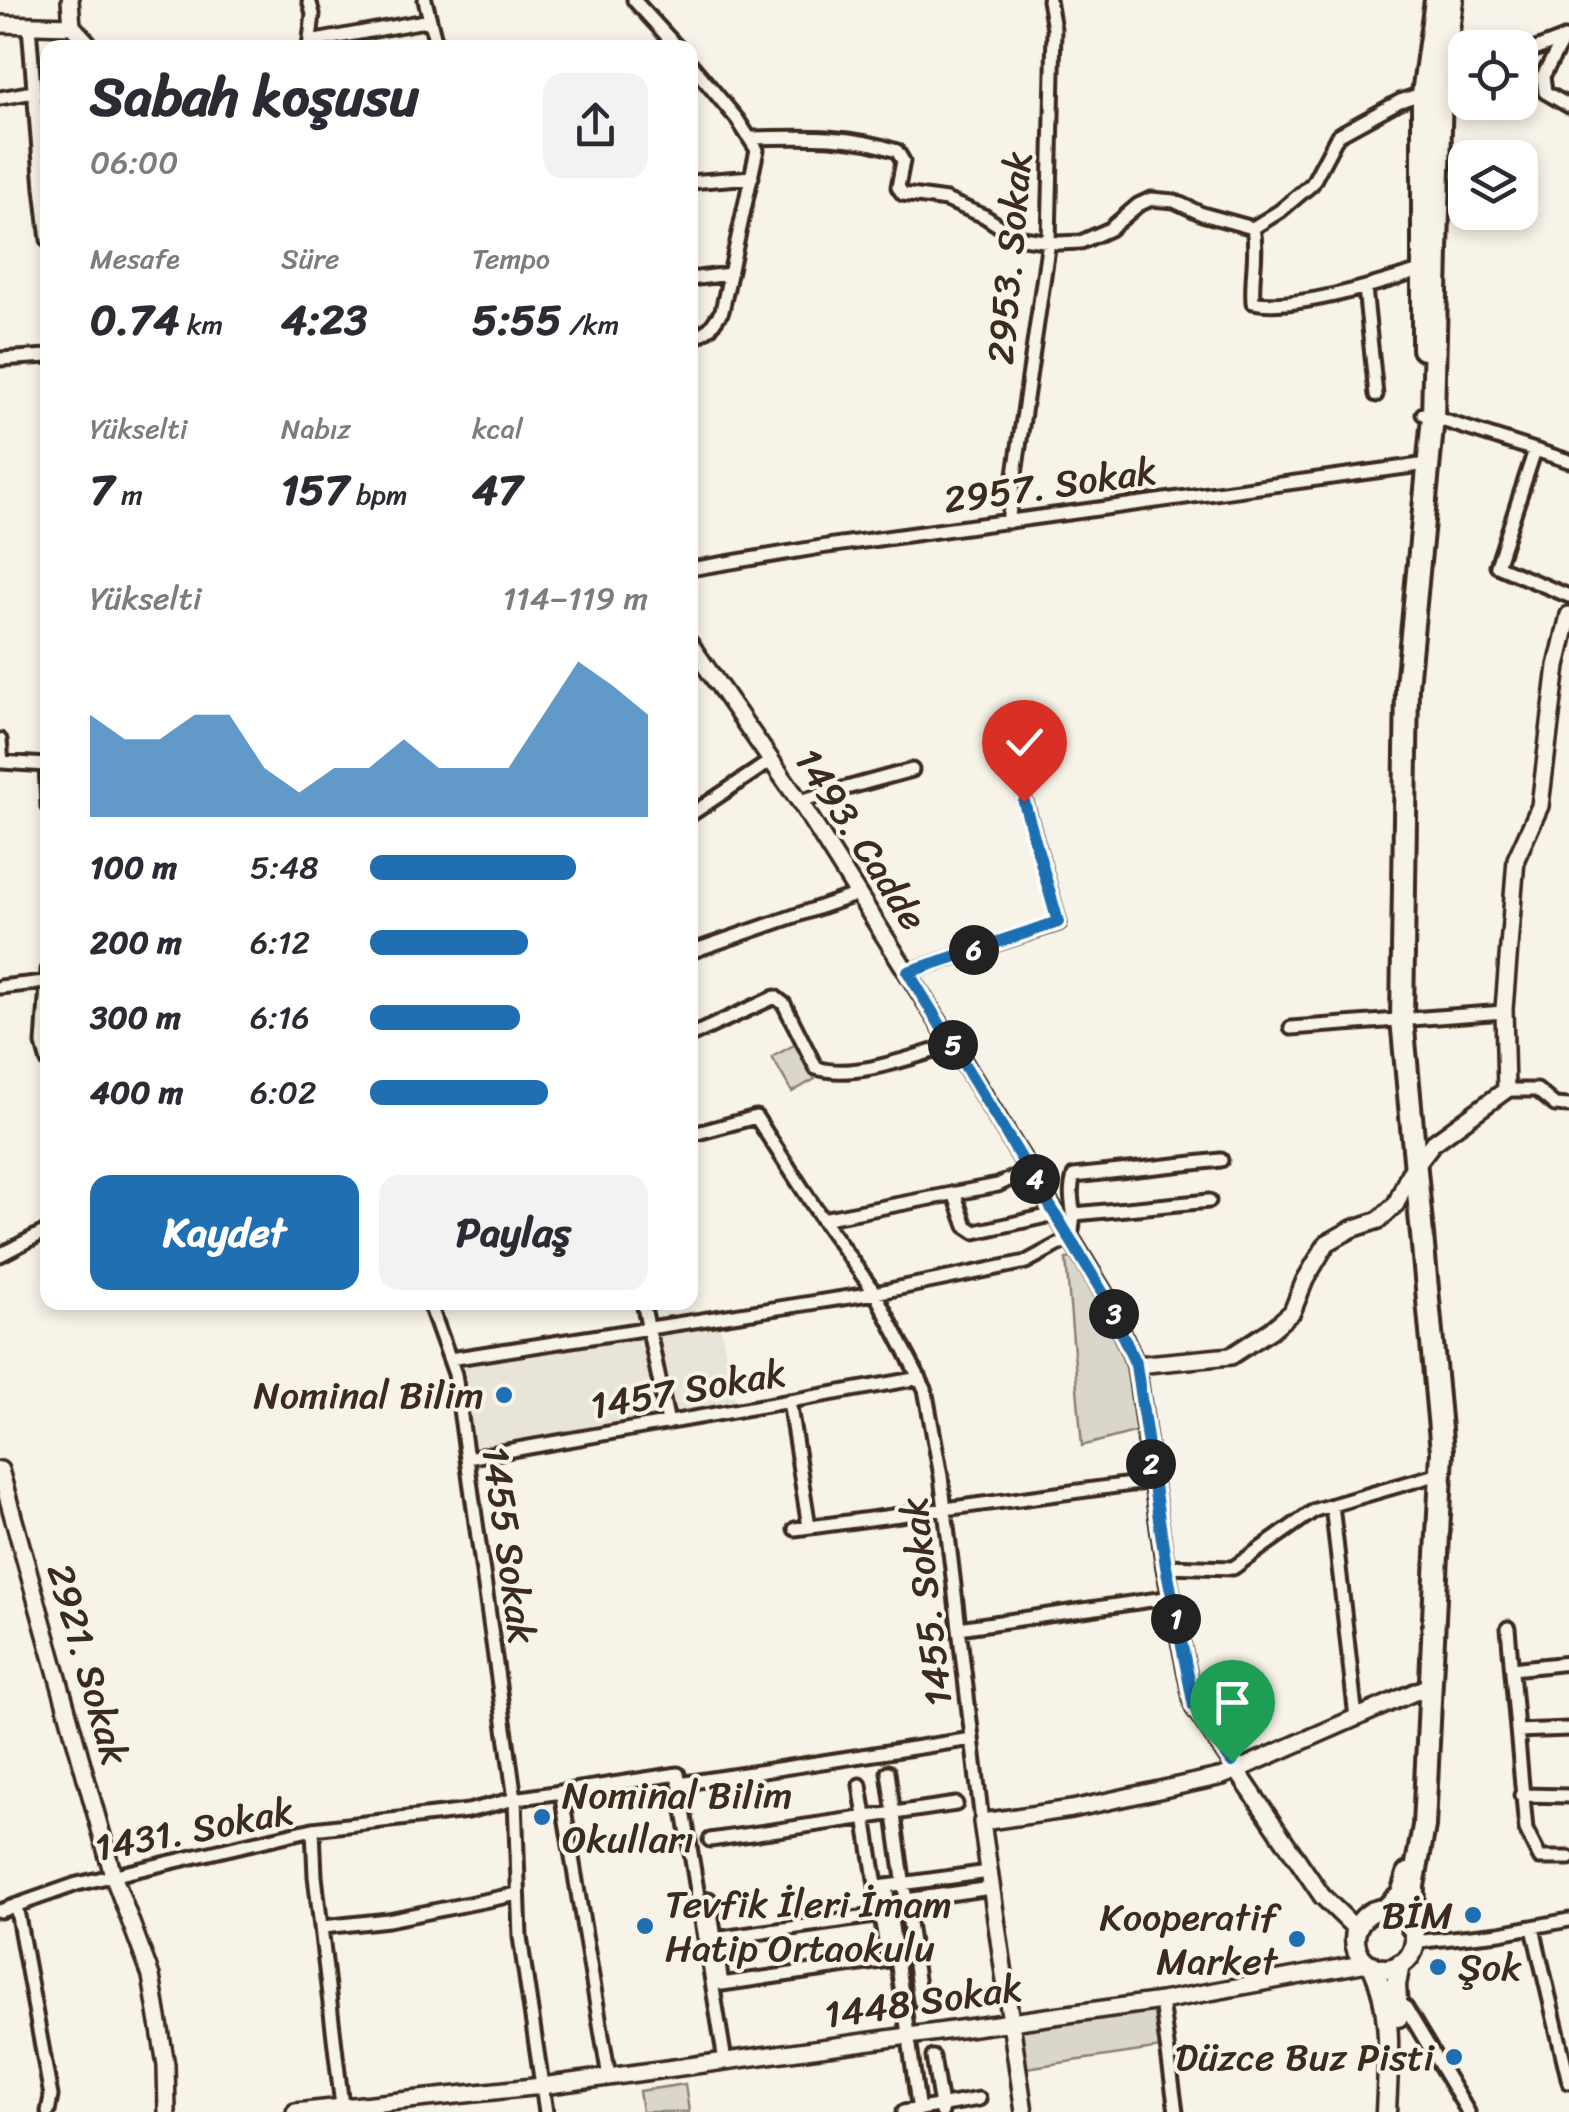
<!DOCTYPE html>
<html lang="tr">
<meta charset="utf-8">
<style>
:root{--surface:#fff;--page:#f2f2f3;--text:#2b2b33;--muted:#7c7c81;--accent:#1f6fb2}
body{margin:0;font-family:Sriracha,sans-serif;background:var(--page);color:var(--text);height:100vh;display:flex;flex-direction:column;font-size:38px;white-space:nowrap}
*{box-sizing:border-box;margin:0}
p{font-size:32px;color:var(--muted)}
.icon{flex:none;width:55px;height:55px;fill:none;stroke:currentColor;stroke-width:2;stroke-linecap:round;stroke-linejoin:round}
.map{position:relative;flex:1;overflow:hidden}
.drawer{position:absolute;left:40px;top:40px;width:658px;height:1270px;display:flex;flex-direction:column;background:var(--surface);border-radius:20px;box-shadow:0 5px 15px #0003}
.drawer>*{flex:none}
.tools{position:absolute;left:1448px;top:30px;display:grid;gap:20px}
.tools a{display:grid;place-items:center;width:90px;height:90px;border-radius:20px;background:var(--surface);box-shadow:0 5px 15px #0003;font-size:50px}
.pin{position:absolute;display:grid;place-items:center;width:85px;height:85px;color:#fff;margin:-102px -42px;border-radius:50% 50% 50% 0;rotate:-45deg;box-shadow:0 0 10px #0007}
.pin .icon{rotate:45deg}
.km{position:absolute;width:50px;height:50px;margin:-25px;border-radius:50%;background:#222;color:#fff;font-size:28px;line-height:50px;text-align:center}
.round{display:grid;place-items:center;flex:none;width:105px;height:105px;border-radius:20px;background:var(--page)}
.head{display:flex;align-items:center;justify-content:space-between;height:170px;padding:0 50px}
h1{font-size:55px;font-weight:700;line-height:75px}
.stats{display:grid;grid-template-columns:repeat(3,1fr);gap:15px;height:170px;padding:10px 50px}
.stats div{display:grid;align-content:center}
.stats b{font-size:42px;font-weight:700}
.stats small{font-size:28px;font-weight:400}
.stats p{font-size:28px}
.chart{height:280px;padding:20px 50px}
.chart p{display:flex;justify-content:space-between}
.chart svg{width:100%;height:180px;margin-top:10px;fill:var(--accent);opacity:.7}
.primary-button{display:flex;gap:20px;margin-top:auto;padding:20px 50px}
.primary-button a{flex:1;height:115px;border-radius:20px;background:var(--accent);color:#fff;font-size:40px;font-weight:700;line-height:115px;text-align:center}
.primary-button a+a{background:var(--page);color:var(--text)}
ul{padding:0 50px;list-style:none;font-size:32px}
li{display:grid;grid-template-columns:160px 120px 1fr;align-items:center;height:75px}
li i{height:25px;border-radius:12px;background:var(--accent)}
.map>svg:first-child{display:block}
.built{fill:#e9e4d9}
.green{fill:#dbd6cb;stroke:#8b8074;stroke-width:2.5}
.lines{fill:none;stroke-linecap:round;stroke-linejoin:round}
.street-casing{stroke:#3b2a1e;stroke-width:19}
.secondary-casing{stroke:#3b2a1e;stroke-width:22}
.primary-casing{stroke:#3b2a1e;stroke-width:25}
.highway-casing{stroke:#3b2a1e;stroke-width:28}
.street{stroke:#f7f3e8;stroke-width:11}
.secondary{stroke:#f7f3e8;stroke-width:15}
.primary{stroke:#f7f3e8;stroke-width:18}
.highway{stroke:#f7f3e8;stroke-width:20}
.route-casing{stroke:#fff;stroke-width:20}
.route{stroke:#1f6fb2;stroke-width:12}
.poi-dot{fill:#1f6fb2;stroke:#f7f3e8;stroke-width:4}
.labels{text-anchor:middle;stroke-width:8;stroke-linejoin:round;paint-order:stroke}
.street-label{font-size:38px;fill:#3b2a1e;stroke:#f7f3e8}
.poi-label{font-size:38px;fill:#3b2a1e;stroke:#f7f3e8;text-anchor:end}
</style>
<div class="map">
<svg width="1569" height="2112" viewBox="0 0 1569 2112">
<rect width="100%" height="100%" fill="#f7f3e8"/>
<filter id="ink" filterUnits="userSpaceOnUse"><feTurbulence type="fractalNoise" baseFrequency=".01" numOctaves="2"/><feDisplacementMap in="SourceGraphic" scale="20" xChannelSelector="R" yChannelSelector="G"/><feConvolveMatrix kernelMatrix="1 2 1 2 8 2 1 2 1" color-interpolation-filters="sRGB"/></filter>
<g filter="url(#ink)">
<path class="built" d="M720 1324 736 1405 473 1450 460 1365Z"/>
<path class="green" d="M796 1044 815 1079 792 1092 772 1057Z
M1074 1258 1124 1345 1138 1431 1082 1446 1066 1259Z
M1156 2009 1161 2048 1026 2068 1020 2026Z
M685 2084 689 2112H642L639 2091Z"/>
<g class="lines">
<g class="street-casing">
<path id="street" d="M425 0 437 48
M634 0 678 48
M29 26 42 188H48
M1564 38 1543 76 1545 92 1569 106
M310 42 430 20
M309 48 313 14 309 0
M1520 55 1565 38
M690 63 737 119 757 150 722 311 710 328 690 341
M1442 86 1465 76
M0 98 33 92
M749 138C798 137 850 134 897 151L903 161 898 187 903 194 946 200 984 216 1016 237 1058 243 1081 242 1110 229 1138 205 1151 199 1174 201 1202 214 1253 228
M690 182 752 177
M42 188 48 240
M1423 270C1381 283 1294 311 1253 302 1251 276 1258 253 1253 228L1280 211 1312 184 1338 135 1400 101 1424 93
M690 279 730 274
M1365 288 1376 395
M0 359 48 356
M1423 414 1569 461
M1535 450 1497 566 1569 596
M1008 522 1049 241 1054 29 1049 0
M690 569 827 546 1420 465
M0 740 2 762 46 765 48 807
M799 801 912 770
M690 815 772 760
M690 952 858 894
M48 970 43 1044 48 1062
M907 972 1059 923 1025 802
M0 987 45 982
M1291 1028 1504 1012
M690 1036 775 997 784 1004 816 1068C855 1080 914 1056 953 1045
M1506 1090H1537L1555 1105 1569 1106
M690 1135 756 1117 822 1219 875 1293 925 1389 941 1476 982 1822
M954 1193 966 1226 975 1232 1056 1214
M1075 1214 1209 1201
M822 1219 998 1185 1029 1170
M0 1255 48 1230
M429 1302 455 1374 515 1799 520 1937 546 2112
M643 1302 668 1423
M450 1359 875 1293 1026 1262 1070 1238C1079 1210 1066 1201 1074 1176L1221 1160
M789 1401 809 1527
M467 1458 920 1378
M1332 1505 1356 1718
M795 1529 1154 1481
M1165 1566 1233 1568 1315 1510 1432 1476
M959 1628 1172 1597
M1508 1628 1526 1830 1540 1858H1569
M1512 1669 1569 1663
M1517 1731 1569 1729
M888 1772 920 2001
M679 1784 972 1739
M561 1792 609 2077
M1521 1795 1569 1796
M313 1829 468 1811 515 1799 678 1774 725 2061
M710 1840 956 1804
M886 1886 907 2027
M879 1887 989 1872
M709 1899 722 1984 888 1960 860 1785
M906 1900 991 1888
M16 1905 51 2096 48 2112
M0 1911 77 1884 313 1829 315 1876 342 2106
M323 1927 388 1920 518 1894
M1533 1928 1569 2082
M715 1939 881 1915
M1414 1942 1500 1933 1569 1920
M1161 2001 1176 2112
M1396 2001 1406 2008 1468 2112
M910 2046 919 2112
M933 2057 942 2112
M903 2112 979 2099"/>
</g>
<g class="secondary-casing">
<path id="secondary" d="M70 0 72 26
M0 24 72 26
M72 26 92 48
M690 644 802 805 961 1058 1107 1298 1136 1365 1165 1566 1194 1707 1322 1896 1356 1929
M1136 1365 1231 1356 1271 1330 1292 1312 1305 1280 1327 1243 1352 1229 1379 1220 1396 1204 1409 1174 1432 1144 1506 1090 1504 1009 1516 859 1540 806 1557 666 1569 615
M0 1470 113 1875 151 1976 166 2065 167 2112
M295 2112 542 2086 1011 2022 1161 2001 1367 1963
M1024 2112 982 1822 1072 1809 1223 1776 1426 1687"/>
</g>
<g class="primary-casing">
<path id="primary" d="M1355 1939a30 30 0 1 1 60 0a30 30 0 1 1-60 0Z
M1372 1965C1394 2012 1388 2062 1386 2112
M1398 2017 1396 1985 1400 1964"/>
</g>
<g class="highway-casing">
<path id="highway" d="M1423 349V94L1436 0
M1386 1909 1402 1894 1408 1874
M1412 1927 1413 1886 1424 1826 1442 1451 1402 1019 1407 686 1433 417 1441 86 1452 0"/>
</g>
<use href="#street" class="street"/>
<use href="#secondary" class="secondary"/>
<use href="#primary" class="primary"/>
<use href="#highway" class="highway"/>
</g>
</g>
<g class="lines" filter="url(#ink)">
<g class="route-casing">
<path id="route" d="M1024 802 1058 922 908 972 1106 1298 1136 1365 1166 1566 1194 1706 1232 1762"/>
</g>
<use href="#route" class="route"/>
</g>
<g class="poi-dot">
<circle cx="504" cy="1395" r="10"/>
<circle cx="542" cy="1817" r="10"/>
<circle cx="1473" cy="1915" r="10"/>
<circle cx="645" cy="1926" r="10"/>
<circle cx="1297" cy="1939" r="10"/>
<circle cx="1438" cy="1967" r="10"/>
<circle cx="1454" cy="2057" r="10"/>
</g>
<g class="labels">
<g class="street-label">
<text transform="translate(1009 258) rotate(-85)" y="13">2953. Sokak</text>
<text transform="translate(1050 485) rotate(-8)" y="13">2957. Sokak</text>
<text transform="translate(861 839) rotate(57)" y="13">1493. Cadde</text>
<text transform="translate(688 1389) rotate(-10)" y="13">1457 Sokak</text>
<text transform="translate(509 1545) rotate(82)" y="13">1455 Sokak</text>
<text transform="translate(926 1602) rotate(-97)" y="13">1455. Sokak</text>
<text transform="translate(88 1664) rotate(74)" y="13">2921. Sokak</text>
<text transform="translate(194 1829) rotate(-11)" y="13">1431. Sokak</text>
<text transform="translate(923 2001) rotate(-8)" y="13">1448 Sokak</text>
</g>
<g class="poi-label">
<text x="484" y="1408">Nominal Bilim</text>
<text x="562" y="1808" text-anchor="start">Nominal Bilim<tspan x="562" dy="44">Okulları</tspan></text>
<text x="665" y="1917" text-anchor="start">Tevfik İleri İmam<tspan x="665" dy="44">Hatip Ortaokulu</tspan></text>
<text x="1453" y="1928">BİM</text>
<text x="1277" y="1930">Kooperatif<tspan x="1277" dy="44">Market</tspan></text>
<text x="1458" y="1980" text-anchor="start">Şok</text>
<text x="1434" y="2070">Düzce Buz Pisti</text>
</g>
</g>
</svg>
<div class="tools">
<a><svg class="icon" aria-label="locate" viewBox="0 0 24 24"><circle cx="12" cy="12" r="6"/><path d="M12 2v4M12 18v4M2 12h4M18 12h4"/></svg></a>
<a><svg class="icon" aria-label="layers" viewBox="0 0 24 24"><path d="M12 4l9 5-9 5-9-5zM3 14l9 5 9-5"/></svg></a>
</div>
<div class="pin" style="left:1232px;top:1762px;background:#1e9e55"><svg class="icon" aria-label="arrive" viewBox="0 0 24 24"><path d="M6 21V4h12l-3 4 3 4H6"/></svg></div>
<div class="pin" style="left:1024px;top:802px;background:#d93025"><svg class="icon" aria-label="check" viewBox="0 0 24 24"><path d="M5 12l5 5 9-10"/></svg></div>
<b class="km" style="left:1176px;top:1619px">1</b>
<b class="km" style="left:1151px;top:1464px">2</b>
<b class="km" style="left:1114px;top:1314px">3</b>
<b class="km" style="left:1035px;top:1179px">4</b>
<b class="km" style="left:953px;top:1045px">5</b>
<b class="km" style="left:974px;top:950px">6</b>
<section class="drawer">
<div class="head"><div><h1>Sabah koşusu</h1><p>06:00</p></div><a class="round"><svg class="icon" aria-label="share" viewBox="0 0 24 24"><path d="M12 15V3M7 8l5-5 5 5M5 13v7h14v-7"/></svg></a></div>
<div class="stats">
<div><p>Mesafe</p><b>0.74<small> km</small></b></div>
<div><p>Süre</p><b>4:23</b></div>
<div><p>Tempo</p><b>5:55<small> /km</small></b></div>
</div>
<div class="stats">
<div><p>Yükselti</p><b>7<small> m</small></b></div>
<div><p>Nabız</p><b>157<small> bpm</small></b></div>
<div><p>kcal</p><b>47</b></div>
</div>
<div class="chart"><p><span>Yükselti</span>114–119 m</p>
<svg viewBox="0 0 160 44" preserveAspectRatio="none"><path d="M0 44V19L10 25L20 25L30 19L40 19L50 32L60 38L70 32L80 32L90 25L100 32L110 32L120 32L130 19L140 6L150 12L160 19V44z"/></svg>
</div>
<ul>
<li><b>100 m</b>5:48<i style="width:74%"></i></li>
<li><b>200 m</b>6:12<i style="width:57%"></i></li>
<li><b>300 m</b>6:16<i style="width:54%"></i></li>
<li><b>400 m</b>6:02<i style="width:64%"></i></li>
</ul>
<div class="primary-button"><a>Kaydet</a><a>Paylaş</a></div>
</section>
</div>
